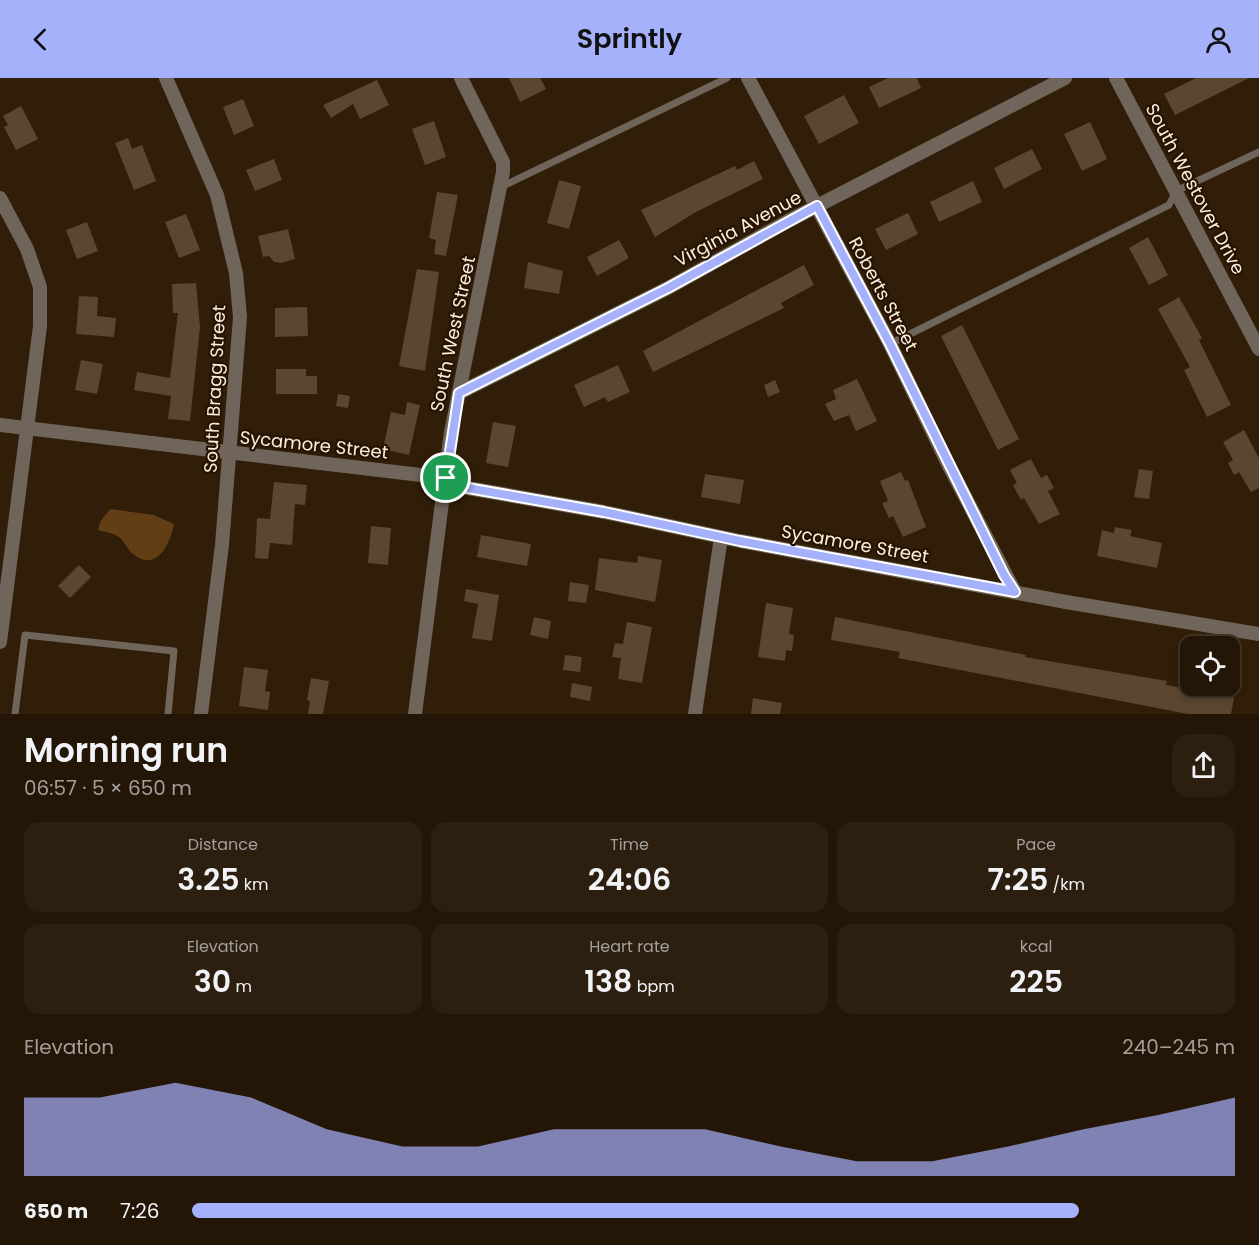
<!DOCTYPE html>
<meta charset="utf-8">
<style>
:root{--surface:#241606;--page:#2c1f10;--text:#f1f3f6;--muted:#a39f9b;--line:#413528;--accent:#a6b1fc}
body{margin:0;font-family:Poppins,sans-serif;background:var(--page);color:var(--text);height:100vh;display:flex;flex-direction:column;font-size:22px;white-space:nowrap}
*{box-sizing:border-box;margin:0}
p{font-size:20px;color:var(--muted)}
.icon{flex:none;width:33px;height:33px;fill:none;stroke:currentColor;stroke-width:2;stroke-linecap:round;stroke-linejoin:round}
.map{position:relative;height:636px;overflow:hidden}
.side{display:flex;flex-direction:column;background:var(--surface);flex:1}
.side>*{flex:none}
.controls{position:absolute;left:1180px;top:558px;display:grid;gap:12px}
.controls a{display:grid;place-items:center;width:60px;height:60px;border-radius:12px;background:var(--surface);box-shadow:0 3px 9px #0003,0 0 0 2px var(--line);font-size:30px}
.pin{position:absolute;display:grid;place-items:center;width:51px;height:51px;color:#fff;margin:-26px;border:3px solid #fff;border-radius:50%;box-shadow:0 2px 6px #0007}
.round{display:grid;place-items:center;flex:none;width:63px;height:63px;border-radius:18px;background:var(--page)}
.summary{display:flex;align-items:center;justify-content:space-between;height:102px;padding:0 24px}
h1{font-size:33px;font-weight:600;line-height:45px}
.stats{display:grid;grid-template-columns:repeat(3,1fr);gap:9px;height:102px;padding:6px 24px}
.stats div{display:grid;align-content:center;border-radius:15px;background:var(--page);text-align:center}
.stats b{font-size:30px;font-weight:600}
.stats small{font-size:16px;font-weight:400}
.stats p{font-size:16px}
.chart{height:168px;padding:12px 24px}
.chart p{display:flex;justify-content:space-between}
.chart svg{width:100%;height:108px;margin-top:6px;fill:var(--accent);opacity:.7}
ul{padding:0 24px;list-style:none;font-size:20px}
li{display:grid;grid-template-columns:96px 72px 1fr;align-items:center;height:45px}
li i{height:15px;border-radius:8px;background:var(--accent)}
header{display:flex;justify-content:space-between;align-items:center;height:78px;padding:0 24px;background:var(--accent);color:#111;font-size:27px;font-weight:600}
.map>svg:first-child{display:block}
.green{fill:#613e13}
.building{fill:#5b4630}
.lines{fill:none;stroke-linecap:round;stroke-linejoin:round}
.service{stroke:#6f655b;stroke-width:7}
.minor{stroke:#6f655b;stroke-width:14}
.route-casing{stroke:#fff;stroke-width:12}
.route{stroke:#a6b1fc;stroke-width:8}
.labels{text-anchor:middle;stroke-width:4.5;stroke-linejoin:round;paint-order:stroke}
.street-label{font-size:18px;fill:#fbeee1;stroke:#261401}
</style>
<header><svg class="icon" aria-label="back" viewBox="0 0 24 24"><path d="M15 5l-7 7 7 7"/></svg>Sprintly<svg class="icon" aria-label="person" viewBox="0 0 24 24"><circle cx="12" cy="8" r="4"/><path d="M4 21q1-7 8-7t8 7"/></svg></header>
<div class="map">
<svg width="1259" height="636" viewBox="0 0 1259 636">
<rect width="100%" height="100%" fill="#301e08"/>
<path class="green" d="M110 431 154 437 174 446C170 467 156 496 132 475 127 471 125 464 120 460 115 455 104 454 98 452L100 444Z"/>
<path class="building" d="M509 0H540L546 11 520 24Z
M888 0H917L921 10 879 30 869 9Z
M1196 0H1249L1175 37 1164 16Z
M377 2 389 27 360 41 353 26 331 40 323 27Z
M844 17 859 45 819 66 804 38Z
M243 21 254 48 234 57 223 29Z
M21 28 38 61 16 72 4 49 8 47 3 38Z
M434 43 446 79 425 87 412 51Z
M1090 44 1107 81 1082 93 1064 56Z
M128 60 132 71 142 67 156 103 134 112 115 65Z
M1032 71 1042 91 1004 111 994 90Z
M274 81 282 102 255 113 246 92Z
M754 83 763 101 696 134 655 159 641 132 735 88 737 92Z
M559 102 581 108 569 151 547 145Z
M973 103 982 124 939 144 930 124Z
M437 114 458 117 446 178 434 176 436 162 429 160Z
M908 135 918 156 886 172 875 151Z
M186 136 200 172 179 180 165 144Z
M87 144 98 173 77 181 66 152Z
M288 151 295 181 281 185 274 184 269 178 263 179 258 158Z
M1148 159 1168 197 1149 207 1129 170Z
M619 162 629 180 597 198 587 179Z
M528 184 563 193 559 216 524 210Z
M804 187 814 207 781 225 784 230 653 294 643 273Z
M417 191 439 194 425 293 399 288Z
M196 205 200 249 190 343 168 341 171 318 134 312 137 294 170 300 178 235H173L172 206Z
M79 218 98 219 97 238 116 240 114 259 76 256Z
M1179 219 1202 260 1199 262 1231 327 1207 339 1184 292 1190 289 1158 231Z
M307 229 308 258 275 259V230Z
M962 247 1019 361 998 372 941 258Z
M81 282 103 286 97 316 75 312Z
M618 287 630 314 608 324 605 319 584 329 574 307Z
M276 291H306V298H317V316H276Z
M857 301 877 343 856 353 849 337 834 343 825 326 836 321 833 312Z
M775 302 780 314 768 319 764 307Z
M338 316 350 318 348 330 336 328Z
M407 324 420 327 409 377 383 371 391 334 405 337Z
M493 344 516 348 508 389 486 385Z
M1244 352 1259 380V410L1251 414 1239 394 1234 397 1228 385 1233 382 1223 364Z
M1031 381 1041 400 1047 397 1054 410 1048 413 1060 436 1039 446 1024 420 1021 422 1013 407 1017 405 1010 392Z
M1139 391 1153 393 1149 421 1134 419Z
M901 394 905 403 908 402 926 449 903 459 893 438 889 440 882 425 888 423 880 403Z
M705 396 744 402 740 426 701 419Z
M274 404 307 407 305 427 295 426 292 467 270 465 268 481 255 480 257 440 270 441Z
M371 448 391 450 388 487 368 485Z
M1115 449 1132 452 1130 458 1162 465 1157 490 1097 478 1102 452 1114 455Z
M481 457 531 466 527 488 477 479Z
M638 478 662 482 655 524 595 512 599 480 637 485Z
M79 487 91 499 70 520 58 508Z
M570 504 589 507 586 525 568 523Z
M466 511 499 517 492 563 472 560 478 526 464 523Z
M766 525 793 530 789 556 794 557 792 573 786 572 785 583 758 579Z
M534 539 551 543 548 561 530 557Z
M835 539 1026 577 1025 579 1167 603 1166 607 1234 620 1231 636H1188L898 580 900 574 831 562Z
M627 544 652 549 642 605 618 601 621 580 612 579 615 565 623 566Z
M565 577 582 579 580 594 563 592Z
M244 589 268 592 265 613 270 614 268 632 239 628Z
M311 600 329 603 323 636H308L310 623 307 622Z
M572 605 592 609 590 623 570 619Z
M753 620 782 625 780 636H751Z"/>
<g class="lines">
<path class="service" d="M501 109 727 0
M890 266 1169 127 1176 113 1259 74
M15 636 25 557 174 573 168 636"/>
<path class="minor" d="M166 0 217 117 236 195 240 239 222 467 201 636
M748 0 890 266 949 388 1015 514
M1116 0 1259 271
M0 120 27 171 40 209V248L0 564
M459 315 668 210 788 143 1065 0
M0 347 446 400
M445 406 604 434 740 463 1066 524 1259 556
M415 636 451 354 503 94V84L461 0
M695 636 721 459"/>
</g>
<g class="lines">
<g class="route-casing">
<path id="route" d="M817 128 890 266 1004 497 1015 514 740 463 604 434 445 406 459 315 668 210Z"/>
</g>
<use href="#route" class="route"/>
</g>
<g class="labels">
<g class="street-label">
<text transform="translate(1195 111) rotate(62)" y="6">South Westover Drive</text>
<text transform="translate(738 151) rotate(-28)" y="6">Virginia Avenue</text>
<text transform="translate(883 216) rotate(62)" y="6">Roberts Street</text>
<text transform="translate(453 256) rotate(-78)" y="6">South West Street</text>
<text transform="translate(215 311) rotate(-87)" y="6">South Bragg Street</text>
<text transform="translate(314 367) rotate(6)" y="6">Sycamore Street</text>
<text transform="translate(855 466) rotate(10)" y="6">Sycamore Street</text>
</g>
</g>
</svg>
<div class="controls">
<a><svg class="icon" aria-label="locate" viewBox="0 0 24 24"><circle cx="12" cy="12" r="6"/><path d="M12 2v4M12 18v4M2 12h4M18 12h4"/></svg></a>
</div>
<div class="pin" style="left:446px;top:400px;background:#1e9e55"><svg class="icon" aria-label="arrive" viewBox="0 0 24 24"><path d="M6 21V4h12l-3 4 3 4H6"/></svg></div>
</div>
<section class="side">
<div class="summary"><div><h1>Morning run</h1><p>06:57 · 5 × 650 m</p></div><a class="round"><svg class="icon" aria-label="share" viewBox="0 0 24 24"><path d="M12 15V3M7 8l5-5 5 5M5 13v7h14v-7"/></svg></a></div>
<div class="stats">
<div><p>Distance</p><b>3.25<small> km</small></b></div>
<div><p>Time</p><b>24:06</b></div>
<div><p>Pace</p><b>7:25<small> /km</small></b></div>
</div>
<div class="stats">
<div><p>Elevation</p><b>30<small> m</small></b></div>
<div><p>Heart rate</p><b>138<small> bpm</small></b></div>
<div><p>kcal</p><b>225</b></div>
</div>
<div class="chart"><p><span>Elevation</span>240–245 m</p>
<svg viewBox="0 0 160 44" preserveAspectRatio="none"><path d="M0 44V12L10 12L20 6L30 12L40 25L50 32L60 32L70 25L80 25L90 25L100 32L110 38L120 38L130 32L140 25L150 19L160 12V44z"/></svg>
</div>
<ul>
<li><b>650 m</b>7:26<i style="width:85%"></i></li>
</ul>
</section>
